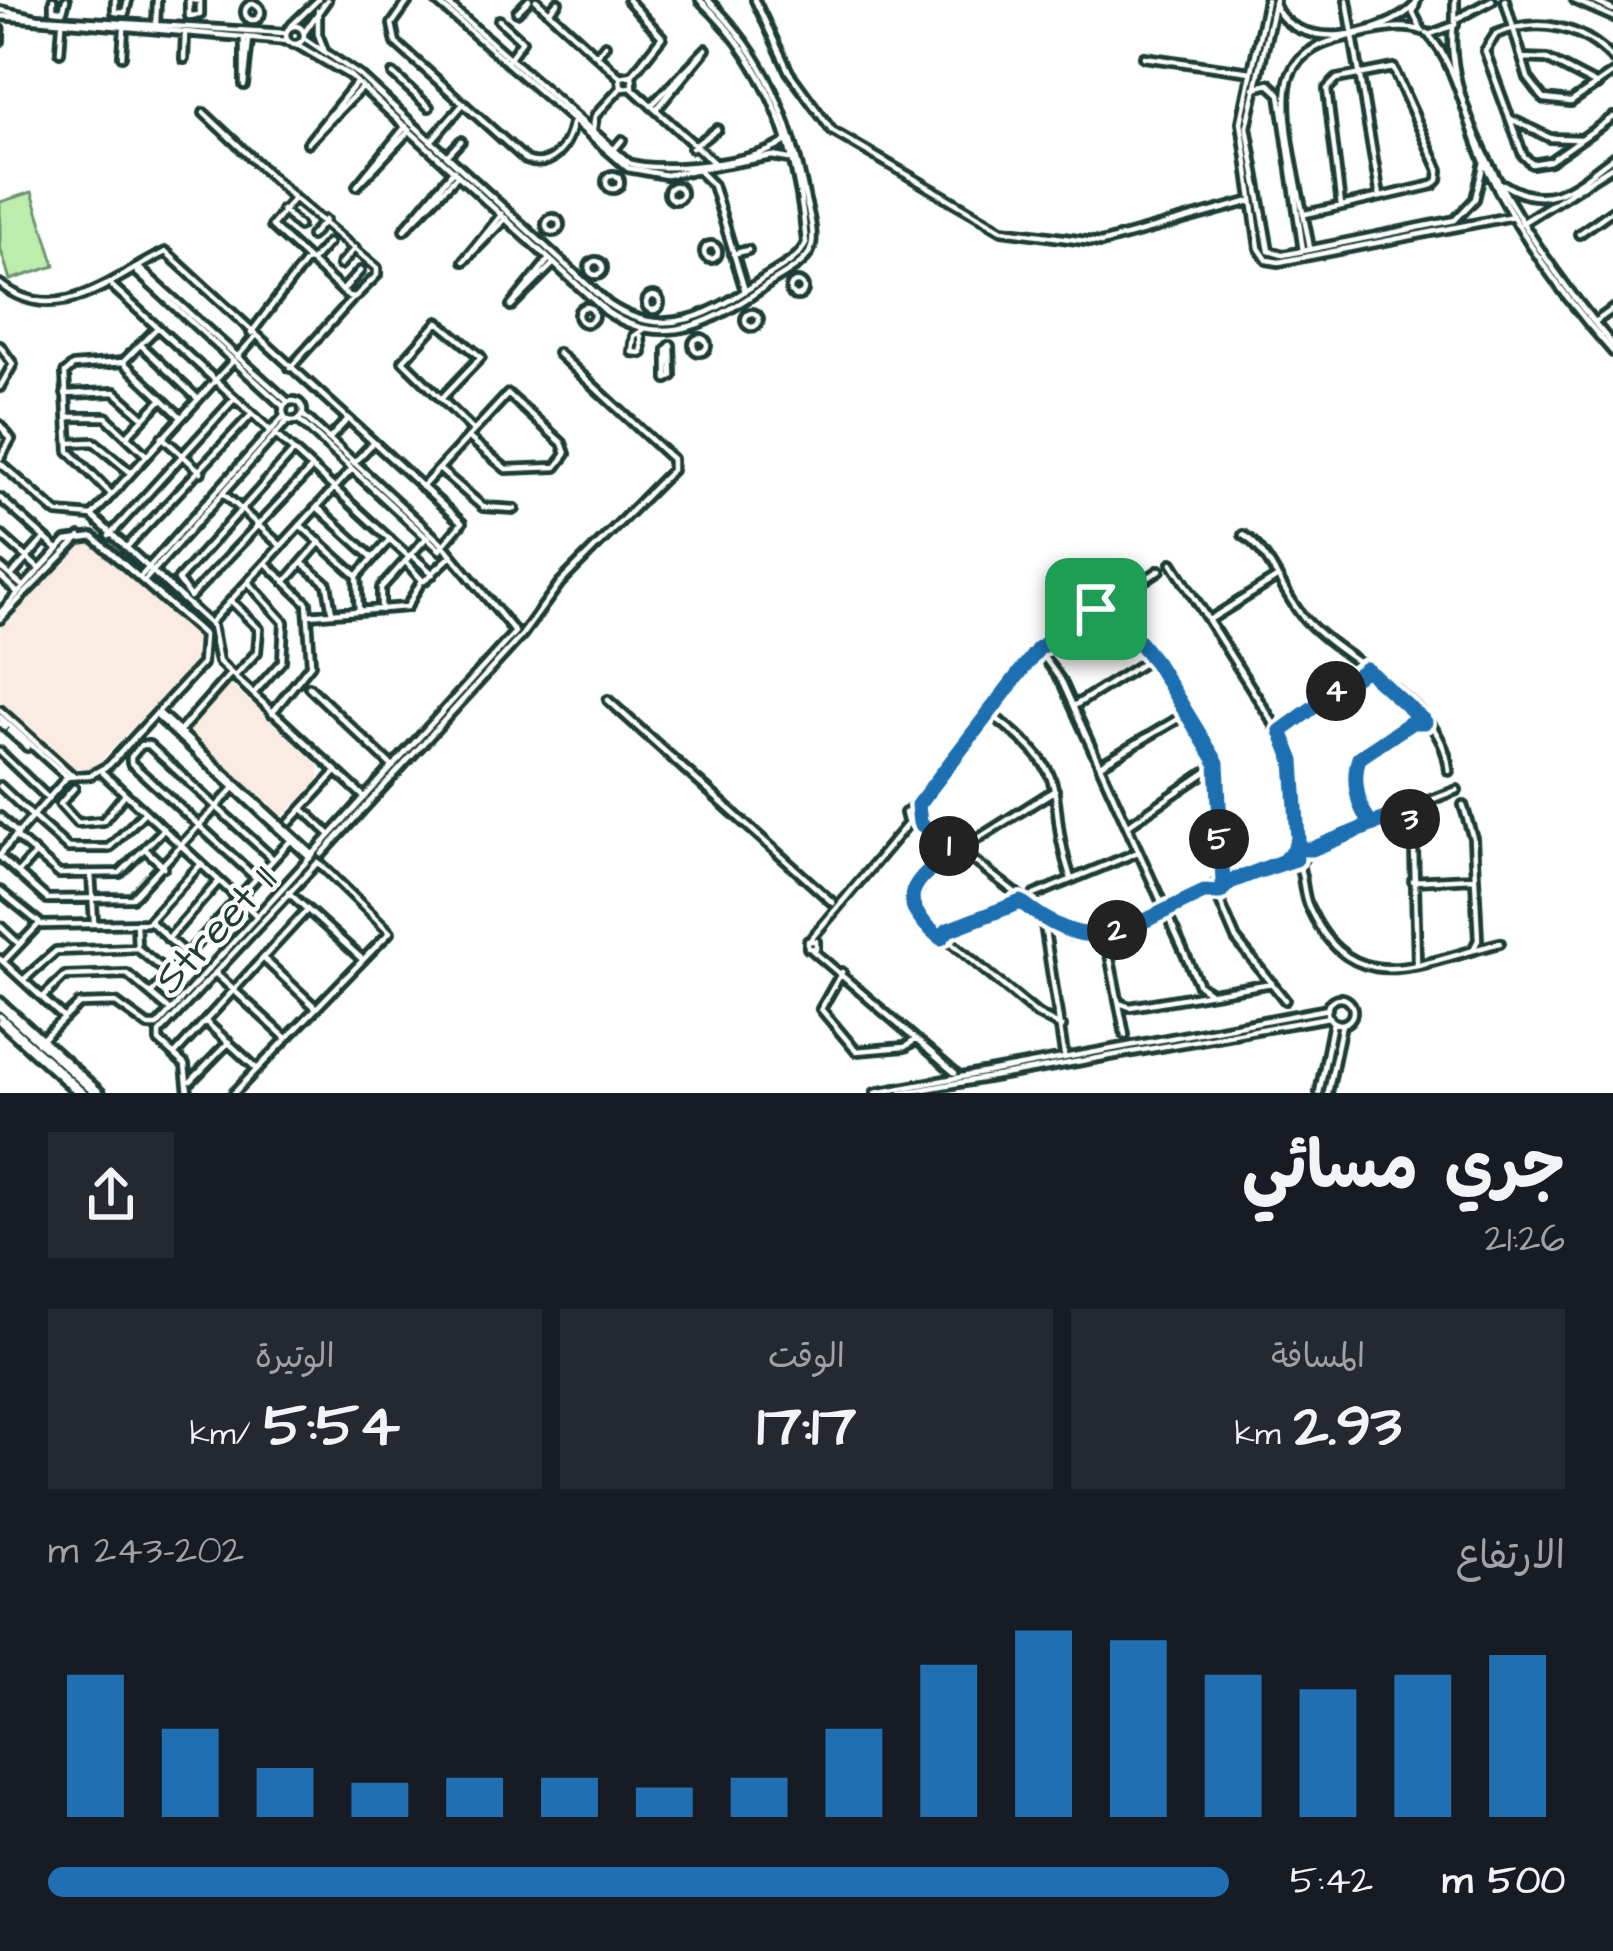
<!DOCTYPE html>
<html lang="ar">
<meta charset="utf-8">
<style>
:root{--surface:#171b24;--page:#242831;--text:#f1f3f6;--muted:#9ea1a6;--accent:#1f6fb2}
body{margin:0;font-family:"Architects Daughter","Playpen Sans Arabic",sans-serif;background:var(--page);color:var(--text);direction:rtl;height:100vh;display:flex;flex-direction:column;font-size:45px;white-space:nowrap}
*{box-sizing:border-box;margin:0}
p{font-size:39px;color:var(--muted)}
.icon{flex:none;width:66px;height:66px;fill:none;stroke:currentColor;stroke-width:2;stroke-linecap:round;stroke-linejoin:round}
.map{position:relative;height:1093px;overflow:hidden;direction:ltr}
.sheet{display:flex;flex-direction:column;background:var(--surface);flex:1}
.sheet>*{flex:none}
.pin{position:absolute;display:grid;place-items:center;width:102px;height:102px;color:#fff;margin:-51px;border-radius:24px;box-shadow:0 6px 18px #0006}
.km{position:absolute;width:60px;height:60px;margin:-30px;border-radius:50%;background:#222;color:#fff;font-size:33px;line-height:60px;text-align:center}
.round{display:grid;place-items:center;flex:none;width:126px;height:126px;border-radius:0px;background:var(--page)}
.head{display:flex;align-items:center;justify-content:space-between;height:204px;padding:0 48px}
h1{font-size:66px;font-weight:700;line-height:90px}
.stats{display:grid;grid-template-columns:repeat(3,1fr);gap:18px;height:204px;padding:12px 48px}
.stats div{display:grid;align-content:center;border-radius:0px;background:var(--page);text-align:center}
.stats b{font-size:60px;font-weight:700}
.stats small{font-size:33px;font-weight:400}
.stats p{font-size:33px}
.chart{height:336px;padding:24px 48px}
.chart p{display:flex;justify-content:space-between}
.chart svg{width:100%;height:216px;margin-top:12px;stroke:var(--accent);stroke-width:6}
ul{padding:0 48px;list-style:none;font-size:39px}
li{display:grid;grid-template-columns:192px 144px 1fr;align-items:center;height:90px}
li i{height:30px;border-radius:15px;background:var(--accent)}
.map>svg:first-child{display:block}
.built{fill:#fbece3}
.green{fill:#bcedac;stroke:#6e9570;stroke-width:3}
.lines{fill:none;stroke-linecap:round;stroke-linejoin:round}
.minor-casing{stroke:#1f3d34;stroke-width:14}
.minor{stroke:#fff;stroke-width:4.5}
.route-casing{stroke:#fff;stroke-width:24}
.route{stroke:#1f6fb2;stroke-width:15}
.labels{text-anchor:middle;stroke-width:9;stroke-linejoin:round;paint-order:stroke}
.street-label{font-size:42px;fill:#1f3d34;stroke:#fff}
</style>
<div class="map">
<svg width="1613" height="1093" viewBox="0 0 1613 1093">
<rect width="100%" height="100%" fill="#fff"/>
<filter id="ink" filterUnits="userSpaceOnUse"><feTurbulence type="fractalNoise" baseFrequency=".00833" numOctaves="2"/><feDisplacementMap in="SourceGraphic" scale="24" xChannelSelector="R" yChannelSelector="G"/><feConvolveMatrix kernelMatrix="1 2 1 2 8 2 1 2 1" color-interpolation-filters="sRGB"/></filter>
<g filter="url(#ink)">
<path class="built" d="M91 539 198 634 201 650 194 664 94 768H74L0 701V623L70 546Z
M228 681 319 763V780L282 817 183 729Z"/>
<path class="green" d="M32 192 55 266 10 280 0 247V202Z"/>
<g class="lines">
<g class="minor-casing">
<path id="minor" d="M53 0V10L63 11 66 0
M115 0V12L125 13 128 0
M409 0 392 24 396 43 526 160C551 170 568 147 572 124
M435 0 628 168 666 175 772 156 789 159
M443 0 629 163C660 174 765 163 788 139
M536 0 620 77 621 88 633 87 632 75 620 77
M628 0 662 37 632 75
M755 0 789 72 832 131 1002 230 1101 243 1251 201
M1267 0 1241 122 1259 248 1267 260 1279 262 1513 216
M1275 0 1247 127 1269 251 1283 255 1455 220 1475 199 1484 162
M1347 0 1352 30
M1417 0 1413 13 1421 29
M1505 0 1528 78 1544 99 1571 102 1613 73
M1574 0 1613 17
M1591 0 1613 10
M1274 3C1293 54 1384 37 1415 5
M245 12a8 8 0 1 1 16 0a8 8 0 1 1-16 0Z
M0 10 38 18 286 33
M318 10V34L325 52
M517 12 529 0
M549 12 558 2
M0 16 288 41
M189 16 200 15V1L192 0
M189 16V0
M1458 18 1492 0
M499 20 522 41 509 59
M156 24 157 0
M292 25 318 0
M286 35a9 9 0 1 1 18 0a9 9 0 1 1-18 0Z
M1453 28C1443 124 1553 275 1613 345
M0 30V41
M304 33 327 0
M1427 33C1459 66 1467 127 1487 168 1519 235 1564 297 1613 352
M1431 34 1455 25V0
M1353 36 1380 196
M244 38V85L249 39
M304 38 359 75 608 304C665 343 714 313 763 279 778 269 799 260 806 243 799 151 769 64 700 0
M296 44 349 75 607 312C665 351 717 320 767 285 780 276 804 265 810 251 817 235 808 211 805 196 790 118 766 57 708 0
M60 52 62 25
M597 55 605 45
M122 56 124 30
M1144 57 1251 72
M1522 58 1547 59 1597 85
M184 59 185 34
M1613 59C1581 25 1538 17 1496 34L1485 51 1523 155 1532 164 1550 161 1613 117
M393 74 429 107
M357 82 308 143 362 87
M1254 88 1269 84 1280 94 1303 251
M633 89 713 162
M651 106 706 49 656 110
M204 113 294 198
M1513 120 1550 138 1581 139
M406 126 357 186 409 131
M592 135 595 116 619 90
M432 140 464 103
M692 148 717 129
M612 152 622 140
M447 156 461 141
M454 170 404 230 457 176
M698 170 713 185 745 291
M606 182a7 7 0 1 1 14 0a7 7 0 1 1-14 0Z
M1503 184C1548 213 1576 185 1613 157
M668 193a7 7 0 1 1 14 0a7 7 0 1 1-14 0Z
M294 198 377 268V275L355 297 348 296 272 226Z
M282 210 299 226
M502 214 464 261 506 218
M1305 214C1347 205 1390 195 1433 185L1438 180 1439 170 1393 68 1337 79 1327 89 1341 206
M546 225a7 7 0 1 1 14 0a7 7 0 1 1-14 0Z
M1522 223 1613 166
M1579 234 1613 210
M311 236 325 220
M704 252a7 7 0 1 1 14 0a7 7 0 1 1-14 0Z
M1310 249C1304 209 1276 110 1290 75 1301 49 1325 42 1350 36 1374 31 1398 23 1423 31
M733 254 748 250
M549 259 511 306 554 263
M589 268a7 7 0 1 1 14 0a7 7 0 1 1-14 0Z
M312 261 328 243
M340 265 355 248
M140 269 288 402
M137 272 284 407
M790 289a7 7 0 1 1 14 0a7 7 0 1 1-14 0Z
M0 284C59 331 117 274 166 252L462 523 440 549
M112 286 271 431
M342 291 360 271
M646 303a7 7 0 1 1 14 0a7 7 0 1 1-14 0Z
M578 315a8 8 0 1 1 16 0a8 8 0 1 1-16 0Z
M745 320a7 7 0 1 1 14 0a7 7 0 1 1-14 0Z
M1595 322 1613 309
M251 333 306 261
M641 336 642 353 632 352 634 336 643 330
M693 345a7 7 0 1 1 14 0a7 7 0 1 1-14 0Z
M141 345 198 399
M671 345 672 376 667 379V349Z
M0 346 13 364 0 387
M238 356 254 338
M123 362 180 416
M290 368 354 297
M65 394 115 392 144 418
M441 399 481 357 438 322 403 361 405 363 474 431
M283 411a10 10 0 1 1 20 0a10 10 0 1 1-20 0Z
M67 417H106L146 455
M299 420 440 550
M0 425 11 439 0 458
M276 435 409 557
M127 436 162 399
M162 437 201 472
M330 438 347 420
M69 443 94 442 130 472
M294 451 178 580 190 597 312 468
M0 463 57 513 92 516
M354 463 371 445
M439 469 483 507 515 509
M422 487 508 394 562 443 566 454 556 467 506 469 468 437
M223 493 281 546
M111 494 69 451 65 373 73 366 123 362 157 328
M0 498 56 548
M317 507 373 558
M92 516 212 626 219 662 363 796
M92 516 233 361
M300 525 357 576
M0 534 37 567
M1243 535C1269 549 1283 594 1303 617 1345 665 1444 700 1449 771
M109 536 235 398
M126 548 252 414
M411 554 433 574
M302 563 327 584 332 613
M1172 563 1290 749 1300 848
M267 564 307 603 311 664 272 713
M0 567 21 585
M142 575 284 416
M0 576 18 593
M11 576 43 540
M146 579 288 420
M424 581 451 556
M248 582 284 622 282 661 253 694
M285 582 320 542
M1108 597 1101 598 1102 606 1117 595
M231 601 259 629 257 652 235 676
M1111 602 1160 570
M1110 604 1156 663 1217 763 1221 882
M381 610V588L427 537
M359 611 357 576 390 539
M0 613 66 541 93 537 204 635 202 664 109 765 91 775 67 777
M308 615 407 607 422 580 405 561
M0 619 80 537
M1209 620 1275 579
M210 623 352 469
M1038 649 1062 682 1199 985 1209 992
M309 687 393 767
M608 700 833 903
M1074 706 1145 662 1156 663
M0 710 73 776
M158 712 312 854
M989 713C1082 781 1041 787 1071 879
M156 715 310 858
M0 717 67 777
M0 723 5 727
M1275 726H1283L1366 669
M9 731 27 747
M179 732 231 673
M0 752 48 798
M1100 765 1186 714
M103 773 257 916
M0 786 33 817
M74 788 60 804 77 823 103 821 125 794
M1055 790 925 872 911 909 1037 1014 1062 1027
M1463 805 1473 838 1478 940 1473 950
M1413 808 1417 964
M303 809 329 834
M910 810 1038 649 1104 607
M913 811 915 819 907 821 905 813Z
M916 816 1070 935 1105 934 1215 890
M0 817 18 834
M33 817 68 848H109L145 812
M290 822 335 773
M1127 826 1215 766
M1363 828 1355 775 1359 758 1412 722H1425
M15 836 59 874 120 873 164 829
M1296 849 1304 850 1303 859 1294 858Z
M1302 849 1457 790
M146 850 164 867
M0 854 67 777
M322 854 522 635 560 583 672 470V459L558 353
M0 857 47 899 132 898 234 788
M1297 860C1304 874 1302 890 1308 905 1352 1003 1419 963 1500 943
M18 873 34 855
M91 874 94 922
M256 878 131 763V757L141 745H149L273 859
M1218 881 1224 885 1219 892 1213 887Z
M1413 881 1473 878
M1223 883 1296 859
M0 891 42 925 147 923 201 864
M288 892 363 960
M1216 892 1236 939 1285 1000
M1034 895 1138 852
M1043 918 1064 1054
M151 922 186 955
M136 923 137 948
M0 926 18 943
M1105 934 1125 1035
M942 938 948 930 1020 901
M168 939 219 881
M811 939 910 821
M808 941H816V949L808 948Z
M812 950 955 1073
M263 958 316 1008
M0 959 62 1016
M3 962 39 924
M842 972 821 1009 856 1051 905 1047 915 1040
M215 973 286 1038
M23 980 56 951 137 948 169 974
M152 993 291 840
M42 998 65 976 127 974 171 1011
M1327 1011a13 13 0 1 1 26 0a13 13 0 1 1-26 0Z
M0 1001 101 1093
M1119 1003 1130 1007 1272 983
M0 1007 94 1093
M0 1016 84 1093
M205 1021 257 1069
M0 1022 78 1093
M38 1043 79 1004 116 1003 148 1026H157L515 632 444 546 303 415
M175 1054 307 910
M191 1081 229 1042
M188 1093 185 1065 159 1041V1033L318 862 390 932 234 1093
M875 1093 1328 1009
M902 1093 1329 1017
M1319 1093 1333 1022
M1328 1093 1342 1024"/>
</g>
<use href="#minor" class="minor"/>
</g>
</g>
<g class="lines" filter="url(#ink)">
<g class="route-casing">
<path id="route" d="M1096 609 1038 649 918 805 920 823 955 850C911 882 892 900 941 938L948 930 1021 902C1098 962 1124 928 1204 892H1220L1230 882 1284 861C1287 856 1292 851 1298 849H1312L1403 812 1411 820 1412 808 1373 824C1357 811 1352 777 1359 758L1412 722H1425L1366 669 1281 731 1293 761 1298 839C1295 845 1291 854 1296 859L1223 883 1217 763 1156 663 1113 610 1096 609"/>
</g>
<use href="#route" class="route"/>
</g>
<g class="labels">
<g class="street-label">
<text transform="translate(214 928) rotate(-47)" y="15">Street 11</text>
</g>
</g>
</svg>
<div class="pin" style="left:1096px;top:609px;background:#1e9e55"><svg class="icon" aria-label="arrive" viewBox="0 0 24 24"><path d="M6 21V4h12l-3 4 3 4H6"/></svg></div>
<b class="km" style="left:949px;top:846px">1</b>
<b class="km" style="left:1117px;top:930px">2</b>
<b class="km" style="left:1410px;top:819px">3</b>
<b class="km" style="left:1336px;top:691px">4</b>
<b class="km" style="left:1219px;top:839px">5</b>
</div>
<section class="sheet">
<div class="head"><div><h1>جري مسائي</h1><p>21:26</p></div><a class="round"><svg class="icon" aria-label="share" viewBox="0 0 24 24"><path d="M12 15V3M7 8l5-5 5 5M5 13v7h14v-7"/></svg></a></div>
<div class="stats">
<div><p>المسافة</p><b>2.93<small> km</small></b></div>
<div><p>الوقت</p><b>17:17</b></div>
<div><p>الوتيرة</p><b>5:54<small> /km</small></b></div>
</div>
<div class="chart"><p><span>الارتفاع</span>202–243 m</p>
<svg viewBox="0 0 160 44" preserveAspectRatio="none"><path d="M5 44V15M15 44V26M25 44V34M35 44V37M45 44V36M55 44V36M65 44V38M75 44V36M85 44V26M95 44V13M105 44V6M115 44V8M125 44V15M135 44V18M145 44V15M155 44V11"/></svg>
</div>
<ul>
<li><b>500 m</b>5:42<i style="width:100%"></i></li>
</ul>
</section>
